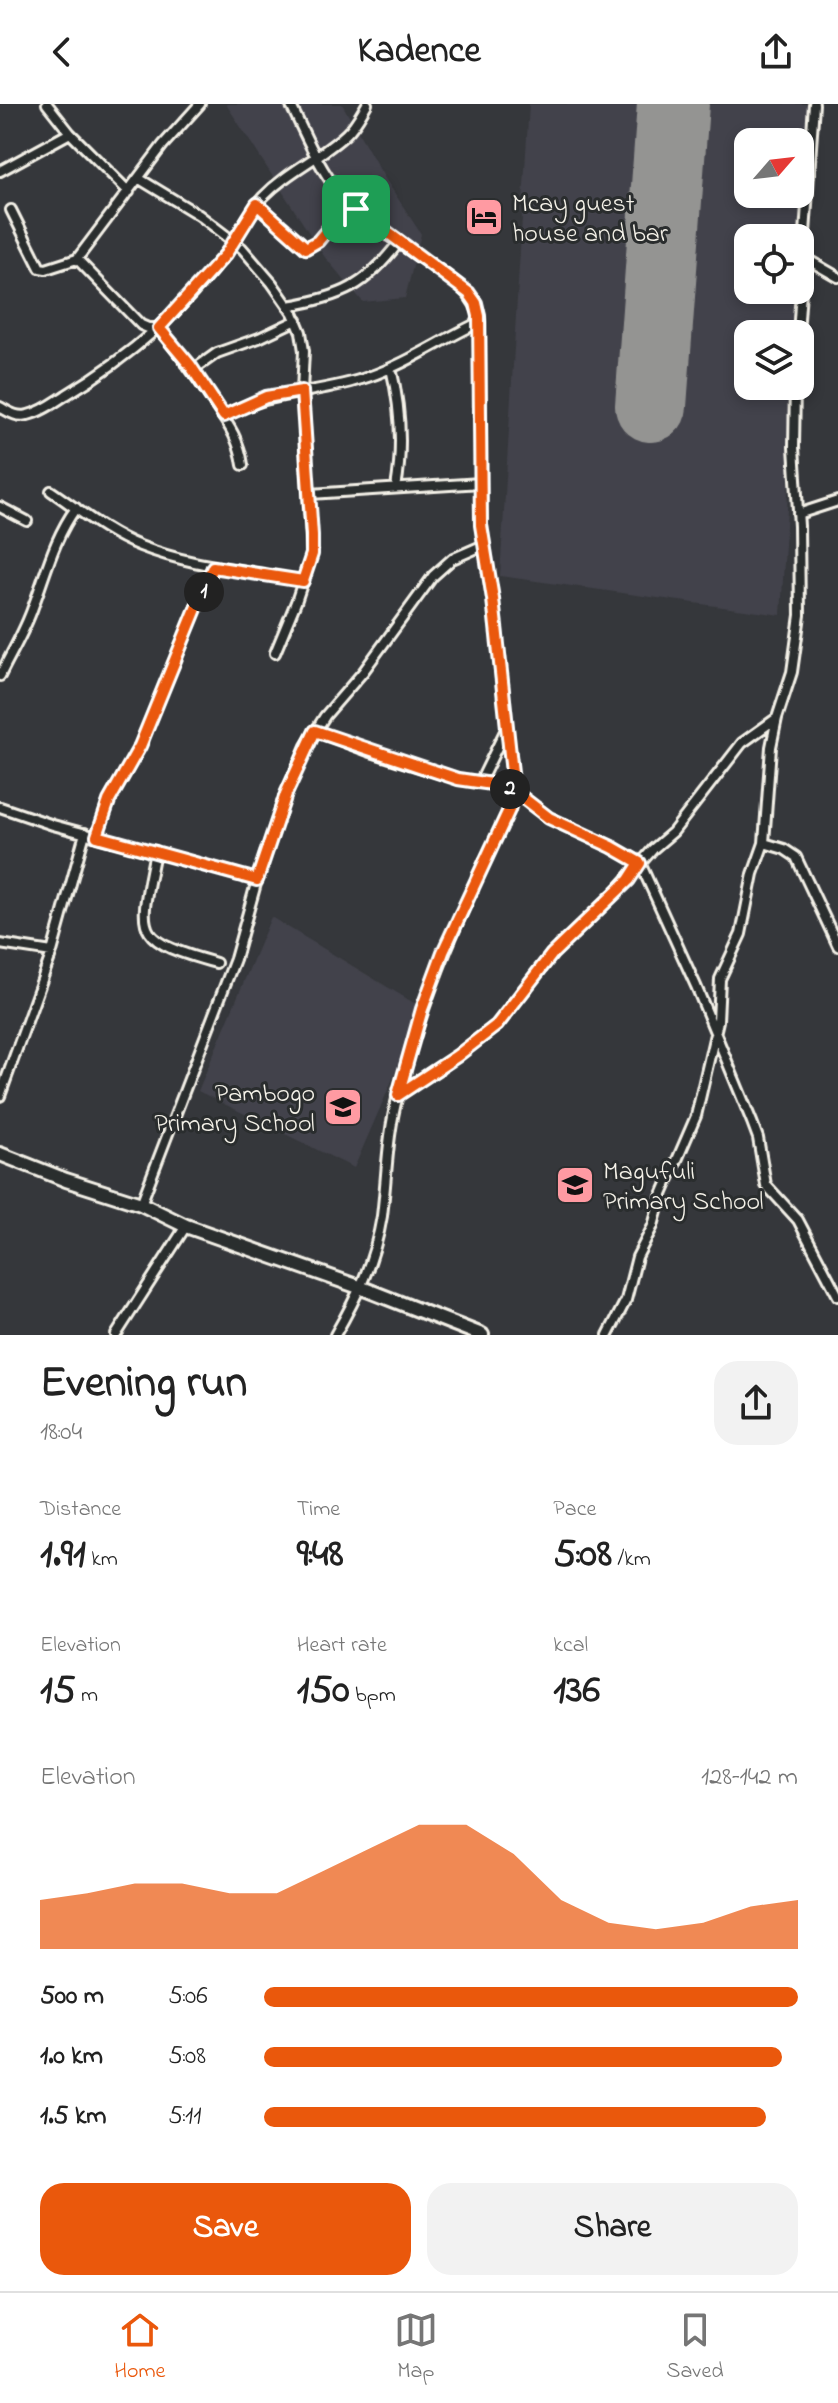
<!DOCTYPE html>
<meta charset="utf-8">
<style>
:root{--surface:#fff;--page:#f2f2f2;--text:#222;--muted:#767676;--line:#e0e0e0;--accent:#ea580c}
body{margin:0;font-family:"Indie Flower",sans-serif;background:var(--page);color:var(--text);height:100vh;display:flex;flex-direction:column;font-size:30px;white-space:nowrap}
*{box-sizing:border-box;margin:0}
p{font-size:26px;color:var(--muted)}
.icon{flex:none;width:44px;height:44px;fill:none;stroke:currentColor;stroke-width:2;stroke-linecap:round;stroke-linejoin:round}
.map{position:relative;height:1231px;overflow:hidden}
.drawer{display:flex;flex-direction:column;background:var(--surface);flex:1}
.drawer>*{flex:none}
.needle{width:52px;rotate:62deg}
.controls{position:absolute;left:734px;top:24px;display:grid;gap:16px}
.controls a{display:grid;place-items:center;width:80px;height:80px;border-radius:16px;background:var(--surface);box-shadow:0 4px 12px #0003;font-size:40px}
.pin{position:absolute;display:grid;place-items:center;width:68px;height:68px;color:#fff;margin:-34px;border-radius:16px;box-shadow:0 4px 12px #0006}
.km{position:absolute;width:40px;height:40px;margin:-20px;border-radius:50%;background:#222;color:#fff;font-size:22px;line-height:40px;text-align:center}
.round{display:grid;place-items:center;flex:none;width:84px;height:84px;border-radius:24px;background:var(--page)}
.summary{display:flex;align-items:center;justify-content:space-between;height:136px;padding:0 40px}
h1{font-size:44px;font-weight:800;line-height:60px}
.metrics{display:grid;grid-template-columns:repeat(3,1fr);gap:12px;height:136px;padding:8px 40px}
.metrics div{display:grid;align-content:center}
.metrics b{font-size:40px;font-weight:800}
.metrics small{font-size:22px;font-weight:400}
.metrics p{font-size:22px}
.chart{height:224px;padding:16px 40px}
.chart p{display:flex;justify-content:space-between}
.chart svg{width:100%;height:144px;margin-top:8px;fill:var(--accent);opacity:.7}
.cta{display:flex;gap:16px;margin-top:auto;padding:16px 40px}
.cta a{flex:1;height:92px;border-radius:24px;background:var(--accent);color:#fff;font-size:32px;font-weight:800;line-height:92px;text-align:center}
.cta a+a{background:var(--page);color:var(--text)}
ul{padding:0 40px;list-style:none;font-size:26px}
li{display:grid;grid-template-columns:128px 96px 1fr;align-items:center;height:60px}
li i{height:20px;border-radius:10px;background:var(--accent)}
header{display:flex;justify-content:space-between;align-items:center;height:104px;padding:0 40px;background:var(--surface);font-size:36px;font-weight:800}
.menu{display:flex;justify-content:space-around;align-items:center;height:112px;border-top:2px solid var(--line);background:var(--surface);font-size:22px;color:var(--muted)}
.menu a{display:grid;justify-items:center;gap:4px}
.menu .current{color:var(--accent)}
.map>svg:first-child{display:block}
.built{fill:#42424b;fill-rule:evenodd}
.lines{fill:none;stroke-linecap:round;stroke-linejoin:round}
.runway{stroke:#949492;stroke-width:72}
.street-casing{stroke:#f4f1e8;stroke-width:14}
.secondary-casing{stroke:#f4f1e8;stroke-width:18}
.street{stroke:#2a2d2e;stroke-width:8}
.secondary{stroke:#2a2d2e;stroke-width:12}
.route-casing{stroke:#fff;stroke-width:16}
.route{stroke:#ea580c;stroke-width:10}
.labels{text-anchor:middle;stroke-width:6;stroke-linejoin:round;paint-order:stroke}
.poi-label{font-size:26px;fill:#f4f1e8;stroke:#2a2d2e;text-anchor:start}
</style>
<header><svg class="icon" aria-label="back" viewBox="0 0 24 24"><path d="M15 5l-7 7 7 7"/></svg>Kadence<svg class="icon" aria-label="share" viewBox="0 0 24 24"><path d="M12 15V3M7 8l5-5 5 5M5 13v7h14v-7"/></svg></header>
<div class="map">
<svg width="838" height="1231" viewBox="0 0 838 1231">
<rect width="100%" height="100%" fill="#35373b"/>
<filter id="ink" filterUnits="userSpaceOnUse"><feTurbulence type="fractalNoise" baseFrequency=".0125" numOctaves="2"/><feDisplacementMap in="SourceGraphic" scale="16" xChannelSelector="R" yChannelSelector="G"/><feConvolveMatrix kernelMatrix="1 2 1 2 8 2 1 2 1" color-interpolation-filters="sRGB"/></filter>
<g filter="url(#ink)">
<path class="built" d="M226 0H342L384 73 421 130 405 194 363 198 324 152Z
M529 0H809L800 167V134H748V186H799L797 230H748V282H794L781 511 500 472ZM748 38H800V90H748Z
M271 813 419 902 408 940 354 1064 198 987Z"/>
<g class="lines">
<path class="runway" d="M651 302 673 0"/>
<g class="street-casing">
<path id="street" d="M47 0 70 29 129 88
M290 0C305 29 317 61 338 87 358 113 392 134 419 153 444 170 476 186 480 218L481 421 493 495 514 687 509 706C464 801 424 889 398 991 387 1031 387 1071 382 1112 375 1156 357 1193 335 1231
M0 67 70 29
M138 74 199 111 242 144 272 179 293 209 301 228 304 247 302 287 312 450 296 498 275 549
M257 100 306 144 318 137 349 100
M11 106 40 164 46 165 77 155 163 41 200 0
M805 154 838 173
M77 155 141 221 148 224H159C176 246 192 266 207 289 223 314 239 331 243 361
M288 202C342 193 366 182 399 138
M798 230 814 0
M391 264C401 305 403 343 396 384
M193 266 217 249 259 234 297 216
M0 303C9 308 17 314 28 311 42 308 55 298 66 291 128 254 183 207 226 149 240 131 247 110 263 93 288 67 320 54 346 30 355 22 361 10 367 0
M224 312C269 287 320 290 368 273 407 260 443 235 480 218
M51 387C79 406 107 429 140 442 193 463 249 466 303 477
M310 390 481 379
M0 403 27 417
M798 410 838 397
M0 572C11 549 25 527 33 503 46 469 54 434 76 404
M315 627 368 647 458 675 492 680 514 687 549 714 612 743 640 759 696 882 752 1018 758 1034 766 1081 798 1116 838 1192
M480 678 507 623
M0 703 53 721 257 776
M97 732 109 697 140 642 213 463
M764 739 784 745 796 753 838 842
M155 747C140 828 129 835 216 859
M0 840 52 848
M398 991 457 952 497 921 552 850 612 792 653 745 673 728 742 639 777 614
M0 992 52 848 85 729
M141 1100 235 855 257 776 286 690 306 642 325 612 363 568 433 472 452 455 484 441
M116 1231 186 1122
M608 1231 626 1196 637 1153 653 1122 661 1093 696 1012 718 917 720 875 741 830 753 770 764 739 771 643 777 614 792 568 800 511 799 422 794 343 795 282"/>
</g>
<g class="secondary-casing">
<path id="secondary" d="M0 1050 66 1076 141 1100 186 1122 362 1184 482 1231"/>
</g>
<use href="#street" class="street"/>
<use href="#secondary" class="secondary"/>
</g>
</g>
<g class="lines" filter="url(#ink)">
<g class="route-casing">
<path id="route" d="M356 105 349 100 318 137 306 144 257 100 226 150 159 224 190 261 224 312 266 293 302 287 312 431V450L303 477 213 463 140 642 109 697 97 732 257 776 286 690 315 627 458 675 492 680 514 687 549 714 612 743 640 759 629 776 552 850 497 921 457 952 398 991 422 905 443 848 509 706 514 687 493 495 481 421 479 212 476 199 469 189 356 105"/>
</g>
<use href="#route" class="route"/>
</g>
<defs>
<g id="hotel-square" transform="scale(2)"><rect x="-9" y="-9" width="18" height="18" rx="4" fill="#ff9aa2" stroke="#2a2d2e"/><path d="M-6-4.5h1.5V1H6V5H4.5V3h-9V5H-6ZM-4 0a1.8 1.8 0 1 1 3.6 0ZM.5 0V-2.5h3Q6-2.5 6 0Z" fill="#111"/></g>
<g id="school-square" transform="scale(2)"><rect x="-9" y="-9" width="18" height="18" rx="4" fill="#ff9aa2" stroke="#2a2d2e"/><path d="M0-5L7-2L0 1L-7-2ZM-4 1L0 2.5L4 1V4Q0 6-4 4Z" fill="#111"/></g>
</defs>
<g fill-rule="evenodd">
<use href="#hotel-square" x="484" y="113"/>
<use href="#school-square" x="343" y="1003"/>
<use href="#school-square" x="575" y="1081"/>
</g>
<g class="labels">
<g class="poi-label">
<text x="512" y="107">Mcay guest<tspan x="512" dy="30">house and bar</tspan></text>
<text x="315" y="997" text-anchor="end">Pambogo<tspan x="315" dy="30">Primary School</tspan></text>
<text x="603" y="1075">Magufuli<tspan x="603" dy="30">Primary School</tspan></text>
</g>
</g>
</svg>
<div class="controls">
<a><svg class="needle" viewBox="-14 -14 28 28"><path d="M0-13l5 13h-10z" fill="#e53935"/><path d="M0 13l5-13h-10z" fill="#767676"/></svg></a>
<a><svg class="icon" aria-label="locate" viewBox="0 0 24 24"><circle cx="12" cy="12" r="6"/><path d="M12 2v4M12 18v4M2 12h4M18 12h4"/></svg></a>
<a><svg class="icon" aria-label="layers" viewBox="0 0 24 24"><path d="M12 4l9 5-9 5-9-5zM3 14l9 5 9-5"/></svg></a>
</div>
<div class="pin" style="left:356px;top:105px;background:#1e9e55"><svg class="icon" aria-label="arrive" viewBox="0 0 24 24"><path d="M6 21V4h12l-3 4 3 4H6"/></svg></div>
<b class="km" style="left:204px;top:488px">1</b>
<b class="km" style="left:510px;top:685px">2</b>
</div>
<section class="drawer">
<div class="summary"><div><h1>Evening run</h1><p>18:04</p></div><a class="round"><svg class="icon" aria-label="share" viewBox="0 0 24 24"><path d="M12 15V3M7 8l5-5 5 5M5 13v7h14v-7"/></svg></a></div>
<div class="metrics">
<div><p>Distance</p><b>1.91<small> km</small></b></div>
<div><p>Time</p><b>9:48</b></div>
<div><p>Pace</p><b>5:08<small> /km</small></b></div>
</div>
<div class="metrics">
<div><p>Elevation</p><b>15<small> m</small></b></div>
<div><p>Heart rate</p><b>150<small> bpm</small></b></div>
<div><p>kcal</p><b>136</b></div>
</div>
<div class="chart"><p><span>Elevation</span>128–142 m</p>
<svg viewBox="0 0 160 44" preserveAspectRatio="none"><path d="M0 44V29L10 27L20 24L30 24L40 27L50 27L60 20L70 13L80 6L90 6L100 15L110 29L120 36L130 38L140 36L150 31L160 29V44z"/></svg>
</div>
<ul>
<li><b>500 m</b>5:06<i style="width:100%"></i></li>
<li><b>1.0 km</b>5:08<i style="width:97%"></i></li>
<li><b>1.5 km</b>5:11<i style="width:94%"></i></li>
</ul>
<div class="cta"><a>Save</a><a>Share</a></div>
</section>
<nav class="menu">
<a class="current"><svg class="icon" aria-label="home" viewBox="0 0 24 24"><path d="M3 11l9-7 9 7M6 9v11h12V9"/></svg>Home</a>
<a><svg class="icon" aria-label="map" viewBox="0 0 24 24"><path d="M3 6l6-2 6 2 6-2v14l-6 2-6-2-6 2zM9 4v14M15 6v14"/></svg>Map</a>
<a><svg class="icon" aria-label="saved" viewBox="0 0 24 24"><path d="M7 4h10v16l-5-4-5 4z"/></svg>Saved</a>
</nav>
